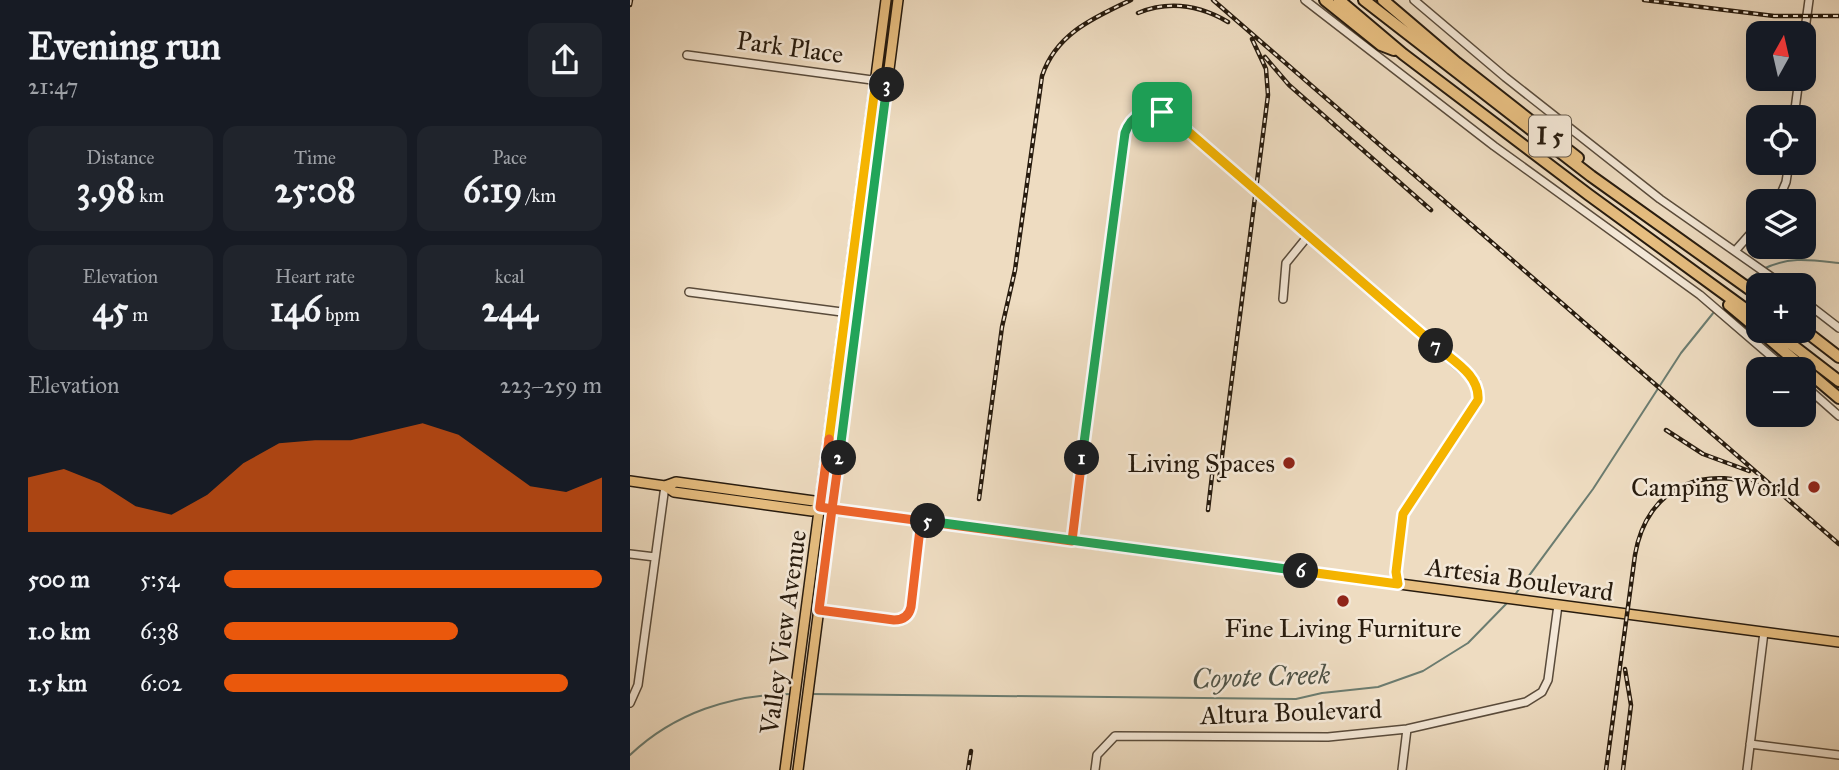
<!DOCTYPE html>
<meta charset="utf-8">
<style>
:root{--surface:#171b24;--page:#20242c;--text:#f1f3f6;--muted:#9ea1a6;--accent:#ea580c}
body{margin:0;font-family:"IM FELL Great Primer",serif;background:var(--page);color:var(--text);height:100vh;display:flex;flex-direction:column;font-size:26px;white-space:nowrap}
*{box-sizing:border-box;margin:0}
p{font-size:23px;color:var(--muted)}
.icon{flex:none;width:38px;height:38px;fill:none;stroke:currentColor;stroke-width:2;stroke-linecap:round;stroke-linejoin:round}
.map{position:relative;flex:1;overflow:hidden}
.drawer{display:flex;flex-direction:column;background:var(--surface);width:630px}
.drawer>*{flex:none}
.needle{width:46px;rotate:8deg}
.tools{position:absolute;left:1116px;top:21px;display:grid;gap:14px}
.tools a{display:grid;place-items:center;width:70px;height:70px;border-radius:14px;background:var(--surface);box-shadow:0 7px 28px #0002;font-size:35px}
.pin{position:absolute;display:grid;place-items:center;width:60px;height:60px;color:#fff;margin:-30px;border-radius:14px;box-shadow:0 4px 10px #0006}
.km{position:absolute;width:35px;height:35px;margin:-18px;border-radius:50%;background:#222;color:#fff;font-size:19px;line-height:35px;text-align:center}
.round{display:grid;place-items:center;flex:none;width:74px;height:74px;border-radius:14px;background:var(--page)}
.head{display:flex;align-items:center;justify-content:space-between;height:119px;padding:0 28px}
h1{font-size:38px;font-weight:700;line-height:52px}
.metrics{display:grid;grid-template-columns:repeat(3,1fr);gap:10px;height:119px;padding:7px 28px}
.metrics div{display:grid;align-content:center;border-radius:14px;background:var(--page);text-align:center}
.metrics b{font-size:35px;font-weight:700}
.metrics small{font-size:19px;font-weight:400}
.metrics p{font-size:19px}
.chart{height:196px;padding:14px 28px}
.chart p{display:flex;justify-content:space-between}
.chart svg{width:100%;height:126px;margin-top:7px;fill:var(--accent);opacity:.7}
ul{padding:0 28px;list-style:none;font-size:23px}
li{display:grid;grid-template-columns:112px 84px 1fr;align-items:center;height:52px}
li i{height:18px;border-radius:9px;background:var(--accent)}
main{display:flex;flex:1;min-height:0}
.map>svg:first-child{display:block}
.lines{fill:none;stroke-linecap:round;stroke-linejoin:round}
.stream{stroke:#6b7c70;stroke-width:2}
.minor-casing{stroke:#594b3b;stroke-width:10}
.major-casing{stroke:#271b0e;stroke-width:12}
.highway-casing{stroke:#271b0e;stroke-width:14}
.minor{stroke:#f4e8d7;stroke-width:7}
.major{stroke:#e7be80;stroke-width:9}
.highway{stroke:#e7be80;stroke-width:10}
.rail-casing{stroke:#271b0e;stroke-width:4.5}
.rail{stroke:#f4e8d7;stroke-width:2;stroke-dasharray:5;stroke-linecap:butt}
.split-1-casing{stroke:#fff;stroke-width:14}
.split-2-casing{stroke:#fff;stroke-width:14}
.split-3-casing{stroke:#fff;stroke-width:14}
.split-4-casing{stroke:#fff;stroke-width:14}
.split-5-casing{stroke:#fff;stroke-width:14}
.split-6-casing{stroke:#fff;stroke-width:14}
.split-7-casing{stroke:#fff;stroke-width:14}
.split-8-casing{stroke:#fff;stroke-width:14}
.split-1{stroke:#22a559;stroke-width:9}
.split-2{stroke:#f0652b;stroke-width:9}
.split-3{stroke:#22a559;stroke-width:9}
.split-4{stroke:#f5b400;stroke-width:9}
.split-5{stroke:#f0652b;stroke-width:9}
.split-6{stroke:#22a559;stroke-width:9}
.split-7{stroke:#f5b400;stroke-width:9}
.split-8{stroke:#f5b400;stroke-width:9}
.poi-dot{fill:#8f2418;stroke:#f4e8d7;stroke-width:2.5}
.labels{text-anchor:middle;stroke-width:5;stroke-linejoin:round;paint-order:stroke}
.shield{fill:#f4e8d7;stroke:#64584a;stroke-width:2}
.shield-label{font-size:24px;font-weight:bold;fill:#271b0e}
.street-label{font-size:26px;fill:#271b0e;stroke:#f4e8d7}
.poi-label{font-size:26px;fill:#271b0e;stroke:#f4e8d7;text-anchor:end}
.water-label{font-size:28px;font-style:italic;fill:#4f5347;stroke:#f4e8d7}
</style>
<main>
<section class="drawer">
<div class="head"><div><h1>Evening run</h1><p>21:47</p></div><a class="round"><svg class="icon" aria-label="share" viewBox="0 0 24 24"><path d="M12 15V3M7 8l5-5 5 5M5 13v7h14v-7"/></svg></a></div>
<div class="metrics">
<div><p>Distance</p><b>3.98<small> km</small></b></div>
<div><p>Time</p><b>25:08</b></div>
<div><p>Pace</p><b>6:19<small> /km</small></b></div>
</div>
<div class="metrics">
<div><p>Elevation</p><b>45<small> m</small></b></div>
<div><p>Heart rate</p><b>146<small> bpm</small></b></div>
<div><p>kcal</p><b>244</b></div>
</div>
<div class="chart"><p><span>Elevation</span>223–259 m</p>
<svg viewBox="0 0 160 44" preserveAspectRatio="none"><path d="M0 44V25L10 22L20 27L30 35L40 38L50 31L60 20L70 13L80 12L90 12L100 9L110 6L120 10L130 19L140 28L150 30L160 25V44z"/></svg>
</div>
<ul>
<li><b>500 m</b>5:54<i style="width:100%"></i></li>
<li><b>1.0 km</b>6:38<i style="width:62%"></i></li>
<li><b>1.5 km</b>6:02<i style="width:91%"></i></li>
</ul>
</section>
<div class="map">
<svg width="1209" height="770" viewBox="0 0 1209 770">
<rect width="100%" height="100%" fill="#eedcc1"/>
<filter id="stains"><feTurbulence type="fractalNoise" baseFrequency=".00286" numOctaves="4"/><feColorMatrix values="0 0 0 0 .2 0 0 0 0 .09 0 0 0 0 .02 0 0 0 .5 -.17"/></filter>
<radialGradient id="worn" r=".72"><stop offset=".6" stop-color="#630" stop-opacity="0"/><stop offset="1" stop-color="#630" stop-opacity=".3"/></radialGradient>
<g class="lines">
<path class="stream" d="M1133 269C1159 256 1181 260 1209 263
M1116 281 1129 272
M884 596 963 489 1051 353 1084 312
M181 694 666 699 692 693 748 687 793 671 838 643 878 602
M0 755C44 713 102 694 162 694"/>
<g class="minor-casing">
<path id="minor" d="M675 0 864 146 1070 295 1156 369
M784 0 875 77 1030 199 1153 285
M1174 37 1179 0
M57 55 257 82
M1164 117 1169 79
M1148 201 1156 182 1159 163
M1105 251 1129 224
M59 292 227 314
M653 299 656 263 678 236
M1174 301 1209 328
M1174 385 1209 416
M442 541 494 137C500 115 522 103 542 117L846 382 848 396 846 404 773 514 767 572 768 584
M0 554 25 557
M189 610 264 620C273 620 279 616 281 607L291 521
M0 703 8 685 35 486
M1120 744 1209 755
M465 770 467 755 485 736 698 737 777 729 896 702 912 692 918 680 928 605
M772 770 777 729
M1117 770 1134 632"/>
</g>
<g class="major-casing">
<path id="major" d="M0 481 35 486 44 492 182 511 190 507
M35 486 46 482 184 501 190 507 202 509 1209 642
M155 770 256 0
M168 770 268 0"/>
</g>
<g class="highway-casing">
<path id="highway" d="M695 0 751 45 764 50
M709 0 773 54 959 195 1129 319
M734 0 961 176 1129 296
M753 0 827 63 948 158
M1099 305 1129 330
M1174 330 1209 357
M1130 331 1209 398
M1144 331 1209 381"/>
</g>
<use href="#minor" class="minor"/>
<use href="#major" class="major"/>
<use href="#highway" class="highway"/>
<g class="rail-casing">
<path id="rail" d="M583 0 1209 544
M1014 0 1144 16H1209
M0 5 1 0
M508 13C540 0 569 5 598 22
M635 57 659 85 801 210
M1036 430 1073 454 1119 471
M589 480 638 95 636 69 622 39
M349 499 372 327 385 270 412 76C426 34 463 18 501 0
M578 510 583 467
M338 770 341 751
M976 770 1005 555C1017 484 1078 462 1140 490
M993 770 1001 705 995 669"/>
</g>
<use href="#rail" class="rail"/>
</g>
<g class="lines">
<g class="split-1-casing">
<path id="split-1" d="M452 458 495 133C501 116 515 108 532 112"/>
</g>
<g class="split-2-casing">
<path id="split-2" d="M209 458 202 509 442 541 452 458"/>
</g>
<g class="split-3-casing">
<path id="split-3" d="M209 458 257 85"/>
</g>
<g class="split-4-casing">
<path id="split-4" d="M199 439 246 80 257 82V85"/>
</g>
<g class="split-5-casing">
<path id="split-5" d="M199 439 190 507 202 509 189 610 264 620C273 620 279 616 281 607L291 520 298 521"/>
</g>
<g class="split-6-casing">
<path id="split-6" d="M298 521 671 571"/>
</g>
<g class="split-7-casing">
<path id="split-7" d="M671 571 768 584 766 572 773 514 848 400C850 375 823 361 806 346"/>
</g>
<g class="split-8-casing">
<path id="split-8" d="M532 112 539 115 806 346"/>
</g>
<use href="#split-1" class="split-1"/>
<use href="#split-2" class="split-2"/>
<use href="#split-3" class="split-3"/>
<use href="#split-4" class="split-4"/>
<use href="#split-5" class="split-5"/>
<use href="#split-6" class="split-6"/>
<use href="#split-7" class="split-7"/>
<use href="#split-8" class="split-8"/>
</g>
<g class="poi-dot">
<circle cx="659" cy="463" r="7"/>
<circle cx="1184" cy="487" r="7"/>
<circle cx="713" cy="601" r="7"/>
</g>
<g class="labels">
<rect class="shield" x="899" y="115.5" width="42" height="41" rx="5"/>
<g class="shield-label">
<text x="920" y="144">I 5</text>
</g>
<g class="street-label">
<text transform="translate(160 47) rotate(8)" y="9">Park Place</text>
<text transform="translate(890 579) rotate(8)" y="9">Artesia Boulevard</text>
<text transform="translate(153 632) rotate(-82)" y="9">Valley View Avenue</text>
<text transform="translate(661 712) rotate(-2)" y="9">Altura Boulevard</text>
</g>
<g class="poi-label">
<text x="645" y="472">Living Spaces</text>
<text x="1170" y="496">Camping World</text>
<text x="713" y="637" text-anchor="middle">Fine Living Furniture</text>
</g>
<g class="water-label">
<text transform="translate(631 676) rotate(-2)" y="10">Coyote Creek</text>
</g>
</g>
<rect width="100%" height="100%" filter="url(#stains)"/>
<rect width="100%" height="100%" fill="url(#worn)"/>
</svg>
<div class="tools">
<a><svg class="needle" viewBox="-14 -14 28 28"><path d="M0-13l5 13h-10z" fill="#e53935"/><path d="M0 13l5-13h-10z" fill="#9ea1a6"/></svg></a>
<a><svg class="icon" aria-label="locate" viewBox="0 0 24 24"><circle cx="12" cy="12" r="6"/><path d="M12 2v4M12 18v4M2 12h4M18 12h4"/></svg></a>
<a><svg class="icon" aria-label="layers" viewBox="0 0 24 24"><path d="M12 4l9 5-9 5-9-5zM3 14l9 5 9-5"/></svg></a>
<a>+</a>
<a>−</a>
</div>
<div class="pin" style="left:532px;top:112px;background:#1e9e55"><svg class="icon" aria-label="arrive" viewBox="0 0 24 24"><path d="M6 21V4h12l-3 4 3 4H6"/></svg></div>
<b class="km" style="left:452px;top:458px">1</b>
<b class="km" style="left:209px;top:458px">2</b>
<b class="km" style="left:257px;top:85px">3</b>
<b class="km" style="left:298px;top:521px">5</b>
<b class="km" style="left:671px;top:571px">6</b>
<b class="km" style="left:806px;top:346px">7</b>
</div>
</main>
